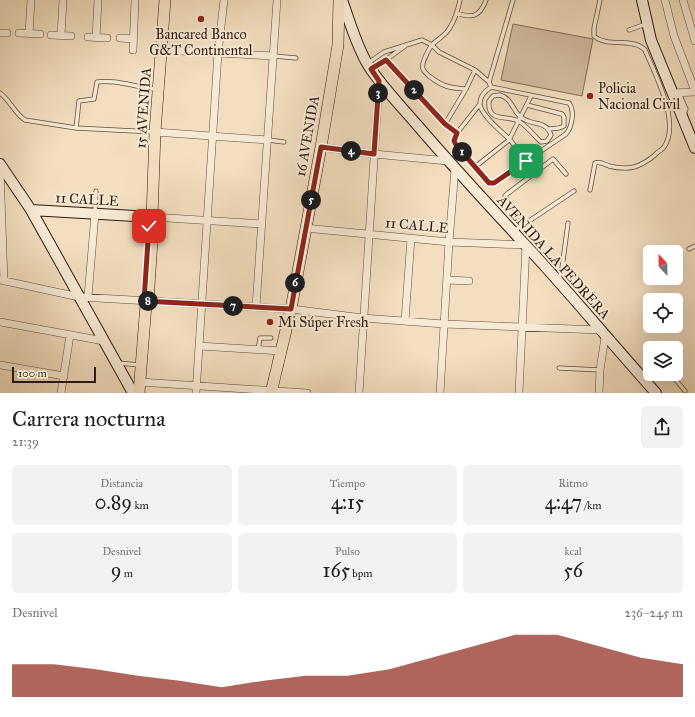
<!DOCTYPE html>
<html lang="es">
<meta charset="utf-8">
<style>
:root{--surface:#fff;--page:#f2f2f2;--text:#202124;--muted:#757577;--accent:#8f2418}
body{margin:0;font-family:"IM FELL Great Primer",serif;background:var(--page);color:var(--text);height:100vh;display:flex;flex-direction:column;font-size:15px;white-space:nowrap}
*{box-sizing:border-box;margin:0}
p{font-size:13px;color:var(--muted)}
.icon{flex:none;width:22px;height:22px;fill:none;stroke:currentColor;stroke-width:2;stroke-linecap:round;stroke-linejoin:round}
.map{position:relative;height:393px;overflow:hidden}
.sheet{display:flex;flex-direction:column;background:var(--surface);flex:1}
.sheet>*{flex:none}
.needle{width:26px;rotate:338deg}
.buttons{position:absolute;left:643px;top:245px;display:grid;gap:8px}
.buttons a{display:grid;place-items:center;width:40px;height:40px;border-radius:6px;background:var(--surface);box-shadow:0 4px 16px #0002;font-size:20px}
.scale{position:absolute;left:12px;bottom:10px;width:84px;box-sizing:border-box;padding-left:4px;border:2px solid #301b11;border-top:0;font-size:11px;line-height:14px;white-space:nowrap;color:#301b11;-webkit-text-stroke:3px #f7ead5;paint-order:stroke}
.pin{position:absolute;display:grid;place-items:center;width:34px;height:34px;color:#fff;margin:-17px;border-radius:8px;box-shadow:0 2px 6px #0006}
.km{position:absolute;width:20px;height:20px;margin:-10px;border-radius:50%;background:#222;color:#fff;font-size:11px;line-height:20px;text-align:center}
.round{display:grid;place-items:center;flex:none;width:42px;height:42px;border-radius:6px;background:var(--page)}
.summary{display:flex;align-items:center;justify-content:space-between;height:68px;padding:0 12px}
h1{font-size:22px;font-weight:600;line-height:30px}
.figures{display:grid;grid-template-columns:repeat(3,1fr);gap:6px;height:68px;padding:4px 12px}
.figures div{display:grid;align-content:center;border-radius:6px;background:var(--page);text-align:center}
.figures b{font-size:20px;font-weight:600}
.figures small{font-size:11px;font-weight:400}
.figures p{font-size:11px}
.chart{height:112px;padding:8px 12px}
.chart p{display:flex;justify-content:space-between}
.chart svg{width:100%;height:72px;margin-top:4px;fill:var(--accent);opacity:.7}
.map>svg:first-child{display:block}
.pitch{fill:#d2bda1;stroke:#816c59}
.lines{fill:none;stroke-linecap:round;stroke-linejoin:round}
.lane-casing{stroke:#614c3c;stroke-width:5}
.street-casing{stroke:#614c3c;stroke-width:8}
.secondary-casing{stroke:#301b11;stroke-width:12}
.primary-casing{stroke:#301b11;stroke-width:12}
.lane{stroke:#f7ead5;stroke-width:3.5}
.street{stroke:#f7ead5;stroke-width:7}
.secondary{stroke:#f7ead5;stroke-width:10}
.primary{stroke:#f3debf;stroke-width:11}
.route-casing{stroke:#fff;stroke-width:8}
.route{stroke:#8f2418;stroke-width:5}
.poi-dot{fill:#8f2418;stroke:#f7ead5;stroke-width:1.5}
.labels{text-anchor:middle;stroke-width:4;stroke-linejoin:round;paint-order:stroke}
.poi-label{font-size:14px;fill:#301b11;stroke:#f7ead5;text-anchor:start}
.street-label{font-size:14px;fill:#301b11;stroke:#f7ead5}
</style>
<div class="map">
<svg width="695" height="393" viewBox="0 0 695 393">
<rect width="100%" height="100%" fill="#f3debf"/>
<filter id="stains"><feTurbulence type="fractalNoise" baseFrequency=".005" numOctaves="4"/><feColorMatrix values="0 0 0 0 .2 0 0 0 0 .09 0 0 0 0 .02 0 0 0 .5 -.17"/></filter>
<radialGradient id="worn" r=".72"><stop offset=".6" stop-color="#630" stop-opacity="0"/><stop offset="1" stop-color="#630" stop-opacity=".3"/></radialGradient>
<path class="pitch" d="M513 24 593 39 582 96 501 80Z"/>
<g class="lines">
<g class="lane-casing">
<path id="lane" d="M460 0C458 10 455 20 449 29 445 36 436 40 431 46 428 51 421 64 423 69 424 72 427 74 429 76 443 87 450 88 466 89
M457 13C473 19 480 16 486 0
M629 30 646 24
M274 56 296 58
M386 60 445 124 457 133 480 104
M368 63 384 52 422 40 432 45 439 52 475 70 489 82 491 87 569 103C575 111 572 127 566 134L494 183H489L456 145C453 140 454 138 457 133
M372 68 386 60 405 46
M489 82 513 0
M491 87C485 91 479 97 480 105 482 116 500 130 508 138 515 145 520 153 526 161
M0 93C10 100 14 113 25 120L76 128 154 132
M679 93 686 109 685 112 682 113
M500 95C513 99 512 111 522 118 533 126 546 120 551 135L547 141 541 142C534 136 528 127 520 122 508 114 487 124 489 101L493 96Z
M527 105 562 114 564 117V126L559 128 549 129
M445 124 466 89 475 70
M76 128 79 101 94 99 97 82C117 79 137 88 157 89
M268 140 284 142
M475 167 509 140 531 96
M590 190 595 163C600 161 604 164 609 166 617 168 626 169 634 167 641 165 649 160 655 155 657 152 662 150 664 147 681 123 655 74 645 50 633 37 607 48 594 36V28L600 0
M95 212 96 191
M525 223 506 198 505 196 507 194 553 159 566 174
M514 231 574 191
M689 249 695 246
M559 279 562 268 568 223
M258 350 260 338H271
M118 363 140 365
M559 368 600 370
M671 374 685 391"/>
</g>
<g class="street-casing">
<path id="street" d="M665 0 674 36 695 91
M683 0 695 41
M0 33H7
M19 33 40 34
M29 34 31 0
M51 35 71 36
M61 36 63 0
M88 37 107 38
M96 38 98 0
M120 38 133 39
M133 50 135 0
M162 50 274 56
M673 93 695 92
M155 132 268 140
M321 147 374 154 448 161
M0 170 4 281
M152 217 262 224
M305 228 449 242 526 245 519 393
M0 280 79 297 291 309 363 318 444 324 601 330
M447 280 469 281
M88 297 95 214
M256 307 277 0
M405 321 411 238
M0 322 104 341
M199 346 281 351
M0 365 64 376
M140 382 307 393
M61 393 70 335
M196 393 218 53 224 0
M359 393 379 81
M440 393 449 242 455 169
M599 393 600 370 605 337"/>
</g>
<g class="secondary-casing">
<path id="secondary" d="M342 0C350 22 356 45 368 65 382 87 401 106 418 126 455 169 493 210 532 252 574 298 614 346 656 393
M642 0 651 40 695 148
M0 164 31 210 133 393
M31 210 152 217"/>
</g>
<g class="primary-casing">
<path id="primary" d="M139 393 146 304 148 301 153 226 152 218 155 132 165 0
M271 393 291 309 321 147 338 45 339 0"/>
</g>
<use href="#lane" class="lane"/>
<use href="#street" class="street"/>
<use href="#secondary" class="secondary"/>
<use href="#primary" class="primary"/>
</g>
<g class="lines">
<g class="route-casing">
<path id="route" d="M149 226 144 301 291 309 321 147 374 154 379 81 371 69 386 60 445 124 457 133 454 141 456 145 489 183H494L526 161"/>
</g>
<use href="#route" class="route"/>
</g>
<g class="poi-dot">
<circle cx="201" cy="19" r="4"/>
<circle cx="590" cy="96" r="4"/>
<circle cx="270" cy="322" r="4"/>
</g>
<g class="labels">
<g class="poi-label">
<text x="201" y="39" text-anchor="middle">Bancared Banco<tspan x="201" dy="16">G&amp;T Continental</tspan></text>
<text x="598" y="93">Policia<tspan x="598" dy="16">Nacional Civil</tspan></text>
<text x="278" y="327">Mi Súper Fresh</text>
</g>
<g class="street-label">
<text transform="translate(143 108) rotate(-86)" y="5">15 AVENIDA</text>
<text transform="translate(307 136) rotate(-80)" y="5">16 AVENIDA</text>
<text transform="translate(87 199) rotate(3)" y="5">11 CALLE</text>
<text transform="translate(417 225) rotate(5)" y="5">11 CALLE</text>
<text transform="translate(554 257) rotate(48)" y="5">AVENIDA LA PEDRERA</text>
</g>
</g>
<rect width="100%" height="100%" filter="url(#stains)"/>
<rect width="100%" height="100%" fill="url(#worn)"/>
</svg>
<div class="buttons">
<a><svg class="needle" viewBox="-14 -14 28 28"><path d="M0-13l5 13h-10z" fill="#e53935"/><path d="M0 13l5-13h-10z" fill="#757577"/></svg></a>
<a><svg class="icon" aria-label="locate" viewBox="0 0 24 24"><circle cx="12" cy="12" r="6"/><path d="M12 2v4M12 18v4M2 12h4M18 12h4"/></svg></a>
<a><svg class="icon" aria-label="layers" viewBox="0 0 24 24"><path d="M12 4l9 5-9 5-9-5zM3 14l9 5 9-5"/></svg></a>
</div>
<div class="scale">100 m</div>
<div class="pin" style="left:526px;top:161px;background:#1e9e55"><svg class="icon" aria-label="arrive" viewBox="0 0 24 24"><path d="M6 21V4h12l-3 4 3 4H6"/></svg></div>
<div class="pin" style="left:149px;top:226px;background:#d93025"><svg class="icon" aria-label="check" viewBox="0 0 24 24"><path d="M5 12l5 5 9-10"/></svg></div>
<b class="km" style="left:462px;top:152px">1</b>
<b class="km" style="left:414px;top:90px">2</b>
<b class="km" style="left:378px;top:93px">3</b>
<b class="km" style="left:351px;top:151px">4</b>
<b class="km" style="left:311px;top:200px">5</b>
<b class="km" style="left:295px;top:283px">6</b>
<b class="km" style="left:233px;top:306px">7</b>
<b class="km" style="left:148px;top:301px">8</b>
</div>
<section class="sheet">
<div class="summary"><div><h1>Carrera nocturna</h1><p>21:39</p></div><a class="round"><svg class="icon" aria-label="share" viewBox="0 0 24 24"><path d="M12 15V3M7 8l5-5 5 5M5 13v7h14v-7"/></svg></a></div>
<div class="figures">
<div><p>Distancia</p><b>0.89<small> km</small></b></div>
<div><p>Tiempo</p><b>4:15</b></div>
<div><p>Ritmo</p><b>4:47<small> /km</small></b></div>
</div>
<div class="figures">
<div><p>Desnivel</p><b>9<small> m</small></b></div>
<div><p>Pulso</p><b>165<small> bpm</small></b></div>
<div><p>kcal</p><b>56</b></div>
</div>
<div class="chart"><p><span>Desnivel</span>236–245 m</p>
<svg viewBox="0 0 160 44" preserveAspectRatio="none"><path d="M0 44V24L10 24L20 27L30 31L40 34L50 38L60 34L70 31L80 31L90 27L100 20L110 13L120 6L130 6L140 13L150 20L160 24V44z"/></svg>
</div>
</section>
